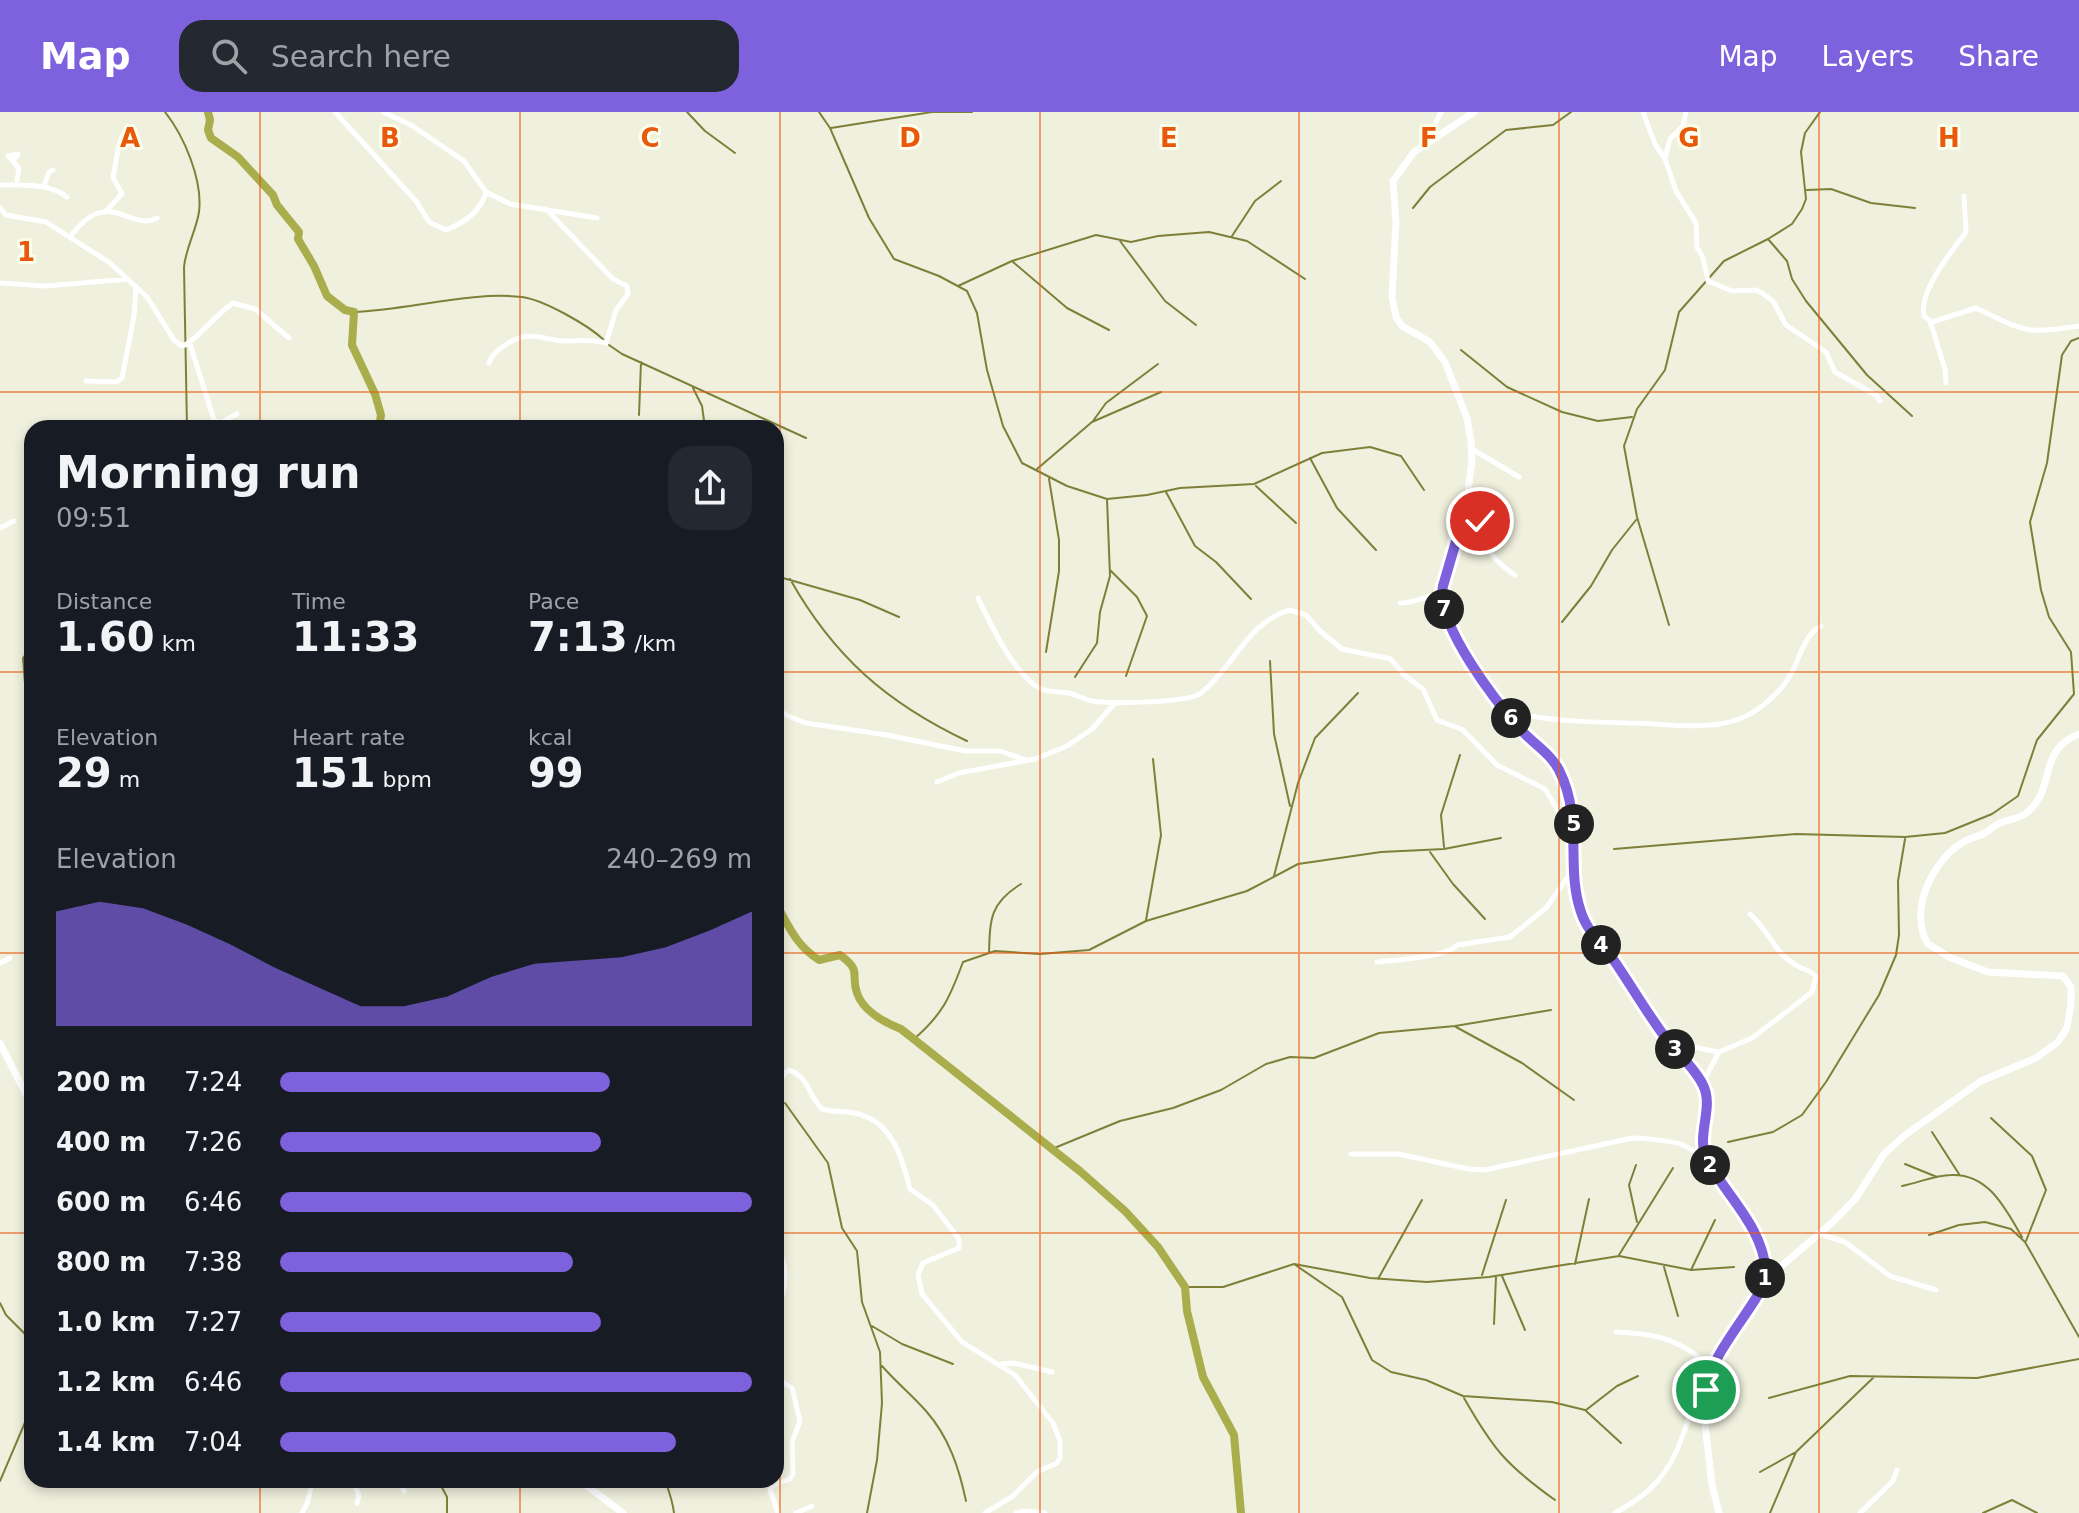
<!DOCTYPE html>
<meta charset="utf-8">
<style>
:root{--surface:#171b24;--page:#242831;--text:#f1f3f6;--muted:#9ea1a6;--accent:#7e62dd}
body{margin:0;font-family:"DejaVu Sans",sans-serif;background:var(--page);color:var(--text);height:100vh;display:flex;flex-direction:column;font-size:30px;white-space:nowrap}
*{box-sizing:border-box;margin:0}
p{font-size:26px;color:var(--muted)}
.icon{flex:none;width:44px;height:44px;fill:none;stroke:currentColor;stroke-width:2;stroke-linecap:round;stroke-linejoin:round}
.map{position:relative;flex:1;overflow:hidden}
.sheet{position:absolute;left:24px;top:308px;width:760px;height:1068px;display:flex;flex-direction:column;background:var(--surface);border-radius:24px;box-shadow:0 4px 12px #0003}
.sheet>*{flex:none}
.pin{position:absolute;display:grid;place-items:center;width:68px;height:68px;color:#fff;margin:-34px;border:4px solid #fff;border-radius:50%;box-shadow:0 2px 8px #0007}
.km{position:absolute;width:40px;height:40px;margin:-20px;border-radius:50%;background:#222;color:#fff;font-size:22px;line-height:40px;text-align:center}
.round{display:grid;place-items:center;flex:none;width:84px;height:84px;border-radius:24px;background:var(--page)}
.head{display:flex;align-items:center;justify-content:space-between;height:136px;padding:0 32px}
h1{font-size:44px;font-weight:700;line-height:60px}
.metrics{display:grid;grid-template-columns:repeat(3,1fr);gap:12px;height:136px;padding:8px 32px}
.metrics div{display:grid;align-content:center}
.metrics b{font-size:40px;font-weight:700}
.metrics small{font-size:22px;font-weight:400}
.metrics p{font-size:22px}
.chart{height:224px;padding:16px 32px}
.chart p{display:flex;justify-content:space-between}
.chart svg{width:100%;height:144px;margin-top:8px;fill:var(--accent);opacity:.7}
ul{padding:0 32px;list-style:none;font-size:26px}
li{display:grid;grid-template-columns:128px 96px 1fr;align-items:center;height:60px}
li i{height:20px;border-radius:10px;background:var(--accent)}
header{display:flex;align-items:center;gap:48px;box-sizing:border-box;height:112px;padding:0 40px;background:var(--accent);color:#fff}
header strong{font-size:38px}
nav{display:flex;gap:44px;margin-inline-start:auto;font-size:28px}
.search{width:560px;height:72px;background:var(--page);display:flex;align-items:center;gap:20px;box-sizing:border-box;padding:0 28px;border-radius:24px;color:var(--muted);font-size:30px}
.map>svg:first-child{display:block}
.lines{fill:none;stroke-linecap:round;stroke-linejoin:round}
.stream{stroke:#7e803a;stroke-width:2}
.river{stroke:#aaad4c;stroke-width:8}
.street{stroke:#fff;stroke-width:5}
.secondary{stroke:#fff;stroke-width:7}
.route-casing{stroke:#fff;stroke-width:16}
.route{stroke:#7e62dd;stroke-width:10}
.grid{fill:none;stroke:#e8590c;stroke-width:2;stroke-opacity:0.55}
.grid-label{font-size:26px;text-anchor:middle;font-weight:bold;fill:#e8590c;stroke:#fcfdea;stroke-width:6;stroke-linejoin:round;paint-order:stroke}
</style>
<header>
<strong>Map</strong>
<div class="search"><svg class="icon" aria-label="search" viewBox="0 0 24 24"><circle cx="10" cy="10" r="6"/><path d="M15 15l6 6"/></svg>Search here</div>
<nav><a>Map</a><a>Layers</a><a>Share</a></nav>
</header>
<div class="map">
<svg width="2079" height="1401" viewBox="0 0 2079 1401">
<rect width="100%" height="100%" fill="#eff0dd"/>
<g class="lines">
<path class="stream" d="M165 0C184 24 203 68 199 100 196 119 186 135 184 155L187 316
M687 0 705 19 735 41
M819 0 830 16 869 106 894 147 939 164 967 179 977 201 987 258 1003 314 1022 351 1067 374 1107 387 1147 383 1180 376 1254 372 1322 341 1370 335 1401 344 1424 378
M831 16 932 0H972
M1807 78 1831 77 1871 91 1915 96
M1413 96 1430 75 1506 18 1553 13 1571 0
M1232 124 1255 89 1281 69
M1768 127 1787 149 1792 167 1806 189 1867 263 1912 304
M1120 129 1165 189 1196 213
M1013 150 1067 196 1109 218
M958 174 1012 149 1096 123 1131 130 1158 124 1209 120 1247 129 1305 167
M354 200C406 198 473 179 522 185 544 188 588 213 604 228
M609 233 622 242 806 326
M1461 238 1507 275 1562 300 1598 309 1632 305
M693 276 702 294 705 316
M639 303 641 250
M1093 309 1106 291 1158 252
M379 315 382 316
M1310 346 1337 396 1376 438
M1037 357 1092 310 1161 280
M1256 374 1296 411
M1166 380 1195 434 1216 450 1251 487
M1110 458 1137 485 1147 504 1126 564
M776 464 860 488 899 505
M790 467C834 545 887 591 967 629
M1562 510 1591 474 1612 438 1636 408
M1669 513 1637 405 1624 334 1637 297 1665 258 1679 200 1724 149 1768 127 1792 112 1802 97 1806 87 1801 40 1805 21 1820 0
M32 534 23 546 32 660
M1046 540 1059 459V428L1049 367
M1270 549 1274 622 1290 694
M1075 565 1097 531 1100 500 1110 464 1107 387
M1444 735 1441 703 1460 643
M1614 737 1796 722 1905 725 1945 721 1992 702 2018 684 2037 628 2074 582 2071 540 2049 505 2041 478 2030 410 2047 351 2062 243 2071 229 2079 226
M1430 740 1453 772 1485 807
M1274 764 1298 671 1315 626 1358 581
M1146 808 1161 723 1153 647
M989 841C990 807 990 791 1021 772
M1456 915 1522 951 1574 988
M914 927C943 902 950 885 963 850L995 839 1040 842 1089 838 1146 809 1247 779 1298 752 1381 740 1444 737 1501 726
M785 991 828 1051 842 1116 857 1139 862 1190 880 1240 882 1291 877 1348 867 1401
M1991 1006 2032 1044 2046 1078 2026 1129
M1932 1020 1959 1062
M1728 1030 1773 1020 1802 1003 1826 970 1879 883 1896 843 1899 823 1898 769 1905 727
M1052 1037 1120 1009 1173 996 1221 978 1266 952 1290 945 1314 946 1379 921 1455 914 1551 898
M1905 1052 1937 1065
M1636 1053 1629 1073 1637 1110
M1902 1074C1918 1071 1935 1063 1951 1063 1989 1061 2006 1098 2022 1125
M1929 1123 1959 1113 1985 1110 2011 1117 2025 1130 2079 1225
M1619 1143 1673 1056
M1294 1152 1342 1185 1372 1248 1391 1260 1426 1268 1463 1284 1552 1290 1585 1298 1621 1331
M1575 1152 1589 1087
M1664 1155 1678 1204
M1691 1158 1715 1108
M1482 1163 1506 1088
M1502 1164 1525 1218
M1378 1167 1422 1088
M1185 1175H1223L1294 1152 1370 1166 1427 1170 1489 1165 1619 1144 1691 1158 1734 1155
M0 1191 6 1203 32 1229
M1494 1212 1496 1165
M872 1214 902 1232 953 1252
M882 1254C896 1270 913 1284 926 1299 949 1325 959 1356 966 1389
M1464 1286C1493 1337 1506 1353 1555 1388
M1769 1286 1850 1264 1977 1266 2079 1247
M1586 1298 1617 1274 1638 1264
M1760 1360 1794 1341
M438 1368 447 1385V1401
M665 1368C669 1379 673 1391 674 1401
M0 1369 32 1294
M1770 1401 1796 1340 1874 1265
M1983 1401 2012 1388 2037 1401"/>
<path class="river" d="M208 0 210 8 208 18 211 26 238 45 273 83 277 93 299 120 298 127 314 154 327 184 345 198 354 200 352 233 375 282 381 303 379 316
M776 792C790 816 796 833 819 848L840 843C863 860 850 861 857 881 863 899 886 911 901 917L1081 1060 1125 1099 1158 1135 1185 1175 1187 1199 1203 1265 1234 1323 1241 1401"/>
<path class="street" d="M335 0 416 89 429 110 446 118C464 111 481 99 486 80
M383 0 411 13 464 49 486 80 510 92 597 106
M1643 0 1655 32 1665 47 1676 79 1696 111 1697 135 1703 146 1708 169 1732 179 1756 178 1762 181 1773 189 1786 213 1826 240 1835 260 1876 283 1880 289
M1426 31 1441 0
M1665 46 1670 27 1683 14 1686 0
M13 49 8 44 18 42 13 49 19 57 17 68
M0 73C24 73 49 71 67 85
M44 74 49 60 53 58
M1964 84 1966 120C1952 139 1918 180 1924 204L1932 210 1976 196C2025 219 2024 223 2079 214
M0 96 6 103 46 110 110 151 147 185 174 228 182 234C193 232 218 200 233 191L255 197 289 226
M106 99 122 82 113 65C116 53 117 31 124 22
M70 125C109 72 130 121 157 106
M0 171 46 174 128 167
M1930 209 1945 257 1946 271
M190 232 214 308 220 311 237 302
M489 251C493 238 516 224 530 224 541 224 551 228 562 229 579 229 589 227 606 231L616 198 628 182 627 174 613 167 546 97
M86 269 116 270 122 266 134 204 136 174
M1472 337 1519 365
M1466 395 1477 400C1489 432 1482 441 1515 463
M0 416 14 409
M978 486C993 516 1008 551 1034 573 1045 581 1056 579 1069 581 1077 583 1084 587 1092 589 1112 592 1188 591 1201 581 1234 555 1247 510 1290 498L1306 503 1321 520 1342 537 1391 547 1404 563 1423 577 1437 608 1463 618 1497 653 1545 677 1568 715 1570 753 1574 761
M1400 491C1415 491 1426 483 1441 482
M776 596 788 604 806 611 887 623 965 639H1000L1026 648
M1506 599C1547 609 1587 610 1628 611 1677 611 1730 626 1769 588 1779 580 1786 571 1792 560 1800 545 1805 522 1821 514
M937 670 959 661 1035 647 1067 634 1092 617 1115 591
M1377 850C1394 848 1448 845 1457 833L1510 825 1546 796 1572 759
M0 851 10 846
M1656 910 1689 934 1718 940
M1702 972 1719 940 1752 926 1803 887 1812 880 1816 865C1810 857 1802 858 1794 852 1775 841 1767 816 1750 802
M776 992C785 982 775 967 789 958 808 964 809 984 822 997 832 1000 843 999 854 1001 892 1008 902 1045 910 1077L933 1093 959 1127V1136L923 1151 918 1163 922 1182 962 1230 1015 1263 1053 1311 1060 1329V1346L1057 1351 1037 1360 1013 1384 985 1401
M1351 1042H1398L1469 1057 1485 1058 1632 1026C1641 1026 1673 1029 1680 1032 1689 1035 1696 1041 1705 1046
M1820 1122 1845 1130 1890 1164 1936 1178
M776 1134C792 1156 783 1183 776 1207
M1616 1220C1647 1221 1673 1225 1697 1244L1702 1264 1707 1269
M1001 1252 1014 1251 1052 1260
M776 1266 792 1276 800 1309 792 1330 793 1362 790 1367 774 1373 770 1378 778 1401
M232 1368H238
M353 1368 359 1384 357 1391
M399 1368 404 1379
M152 1369 161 1368
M302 1401 307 1392 313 1368
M796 1401 812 1394
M1016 1401 1025 1399 1045 1401
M1615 1401C1652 1381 1669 1362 1683 1323 1689 1306 1693 1292 1705 1278
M1860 1401 1893 1369 1897 1358"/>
<path class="secondary" d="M1474 0 1414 40 1393 69 1396 110 1392 185 1396 205 1402 214 1430 230 1445 250 1467 306 1471 330 1472 348 1466 395 1441 482 1452 517 1469 548 1511 607 1552 646 1559 658 1573 700 1575 762 1581 799 1596 826 1664 924 1702 972 1707 987 1702 1033 1706 1046 1739 1093 1763 1147 1765 1168 1718 1242 1707 1269 1704 1304 1712 1373 1719 1401
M0 931 32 994
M1765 1168 1834 1109 1856 1086 1884 1042 1905 1023 1981 969 2036 946 2058 930 2067 916 2071 892V875L2063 864 1988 860 1951 846 1928 832C1908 800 1932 749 1962 731 1969 726 1977 725 1985 721 1990 718 1994 713 2000 711 2013 706 2022 707 2032 696 2055 670 2039 638 2079 622
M579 1368 623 1401"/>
</g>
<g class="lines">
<g class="route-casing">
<path id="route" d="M1480 409 1477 400 1466 395 1443 474C1435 512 1497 591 1522 619 1535 633 1550 641 1559 658 1584 708 1565 754 1581 800 1587 819 1603 834 1615 850 1632 875 1647 901 1665 925 1677 941 1694 955 1703 973 1715 997 1694 1025 1708 1050 1728 1085 1764 1117 1766 1161 1767 1184 1709 1240 1706 1278"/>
</g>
<use href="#route" class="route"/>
</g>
<path class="grid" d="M260 0V316M520 0V316M780 0V1401M1040 0V1401M1299 0V1401M1559 0V1401M1819 0V1401M0 280H2079M0 560H32M776 560H2079M0 841H32M776 841H2079M0 1121H32M776 1121H2079M260 1368V1401M520 1368V1401"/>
<g class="grid-label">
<text x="130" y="35">A</text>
<text x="390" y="35">B</text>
<text x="650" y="35">C</text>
<text x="910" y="35">D</text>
<text x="1169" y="35">E</text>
<text x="1429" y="35">F</text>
<text x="1689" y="35">G</text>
<text x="1949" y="35">H</text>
<text x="26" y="149">1</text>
</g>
</svg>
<div class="pin" style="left:1706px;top:1278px;background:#1e9e55"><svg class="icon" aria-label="arrive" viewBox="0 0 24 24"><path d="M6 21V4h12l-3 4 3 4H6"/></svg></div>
<div class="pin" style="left:1480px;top:409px;background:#d93025"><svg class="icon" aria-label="check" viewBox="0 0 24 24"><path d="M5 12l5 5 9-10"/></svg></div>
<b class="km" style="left:1765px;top:1166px">1</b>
<b class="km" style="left:1710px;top:1053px">2</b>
<b class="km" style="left:1675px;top:937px">3</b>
<b class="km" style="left:1601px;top:833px">4</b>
<b class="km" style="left:1574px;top:712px">5</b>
<b class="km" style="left:1511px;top:606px">6</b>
<b class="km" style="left:1444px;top:497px">7</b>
<section class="sheet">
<div class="head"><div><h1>Morning run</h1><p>09:51</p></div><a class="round"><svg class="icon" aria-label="share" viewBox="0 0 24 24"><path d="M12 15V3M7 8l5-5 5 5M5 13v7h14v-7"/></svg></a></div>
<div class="metrics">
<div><p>Distance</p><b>1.60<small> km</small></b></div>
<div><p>Time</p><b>11:33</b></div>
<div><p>Pace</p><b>7:13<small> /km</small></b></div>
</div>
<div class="metrics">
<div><p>Elevation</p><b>29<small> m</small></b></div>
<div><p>Heart rate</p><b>151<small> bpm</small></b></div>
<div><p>kcal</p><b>99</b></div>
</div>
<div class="chart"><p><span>Elevation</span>240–269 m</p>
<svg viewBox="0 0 160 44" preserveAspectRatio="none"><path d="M0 44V9L10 6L20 8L30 13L40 19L50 26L60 32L70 38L80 38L90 35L100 29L110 25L120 24L130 23L140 20L150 15L160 9V44z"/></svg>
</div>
<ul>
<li><b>200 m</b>7:24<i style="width:70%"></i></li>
<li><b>400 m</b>7:26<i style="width:68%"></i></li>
<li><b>600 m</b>6:46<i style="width:100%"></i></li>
<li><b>800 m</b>7:38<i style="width:62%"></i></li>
<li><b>1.0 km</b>7:27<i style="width:68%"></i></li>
<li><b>1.2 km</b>6:46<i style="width:100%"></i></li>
<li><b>1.4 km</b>7:04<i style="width:84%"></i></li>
</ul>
</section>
</div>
